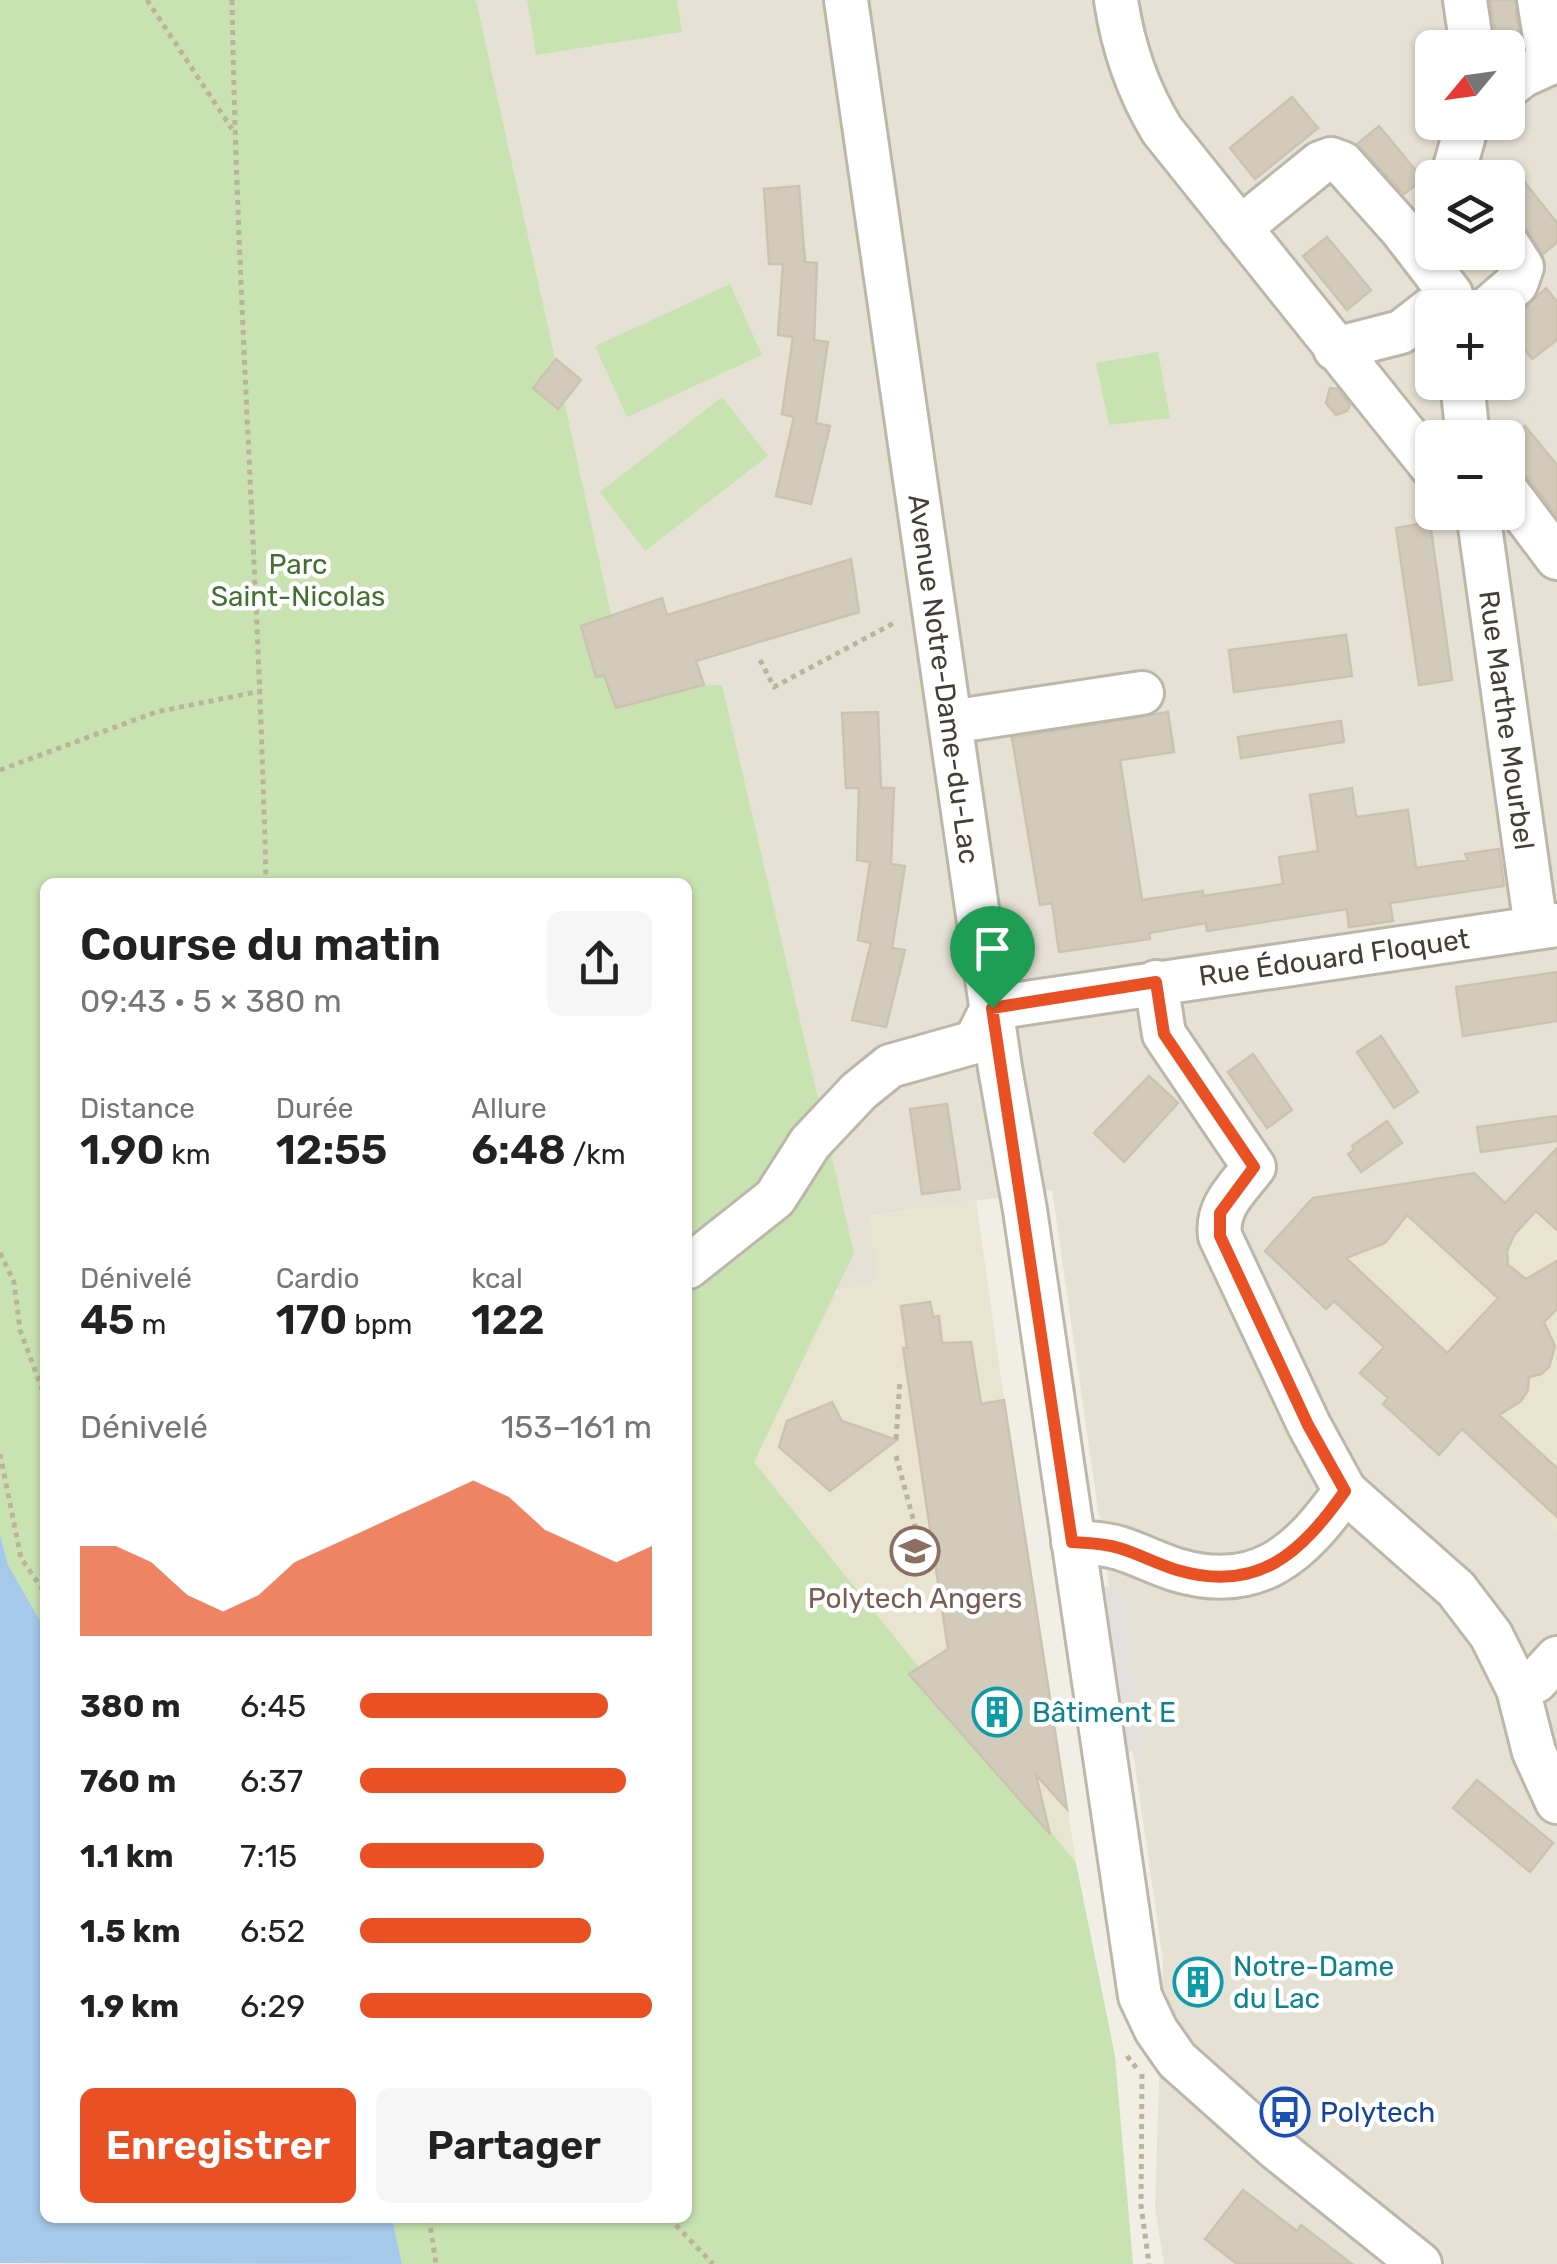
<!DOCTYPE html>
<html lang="fr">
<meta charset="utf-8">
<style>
:root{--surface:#fff;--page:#f6f6f6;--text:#222;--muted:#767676;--accent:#e95125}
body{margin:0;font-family:Rubik,sans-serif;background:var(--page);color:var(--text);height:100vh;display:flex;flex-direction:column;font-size:38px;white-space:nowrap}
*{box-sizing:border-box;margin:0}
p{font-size:32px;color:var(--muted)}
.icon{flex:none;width:55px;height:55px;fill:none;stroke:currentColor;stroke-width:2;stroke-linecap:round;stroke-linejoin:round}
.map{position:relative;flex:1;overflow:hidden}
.drawer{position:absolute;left:40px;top:878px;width:652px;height:1345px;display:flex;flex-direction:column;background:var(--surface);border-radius:15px;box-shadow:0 2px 8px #0004}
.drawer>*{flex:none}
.needle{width:65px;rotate:241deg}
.buttons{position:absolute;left:1415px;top:30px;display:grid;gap:20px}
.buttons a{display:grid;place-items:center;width:110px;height:110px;border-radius:15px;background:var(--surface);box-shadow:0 2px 8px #0004;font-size:50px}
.pin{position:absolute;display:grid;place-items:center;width:85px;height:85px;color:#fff;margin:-102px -42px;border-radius:50% 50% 50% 0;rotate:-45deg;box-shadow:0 0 10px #0007}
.pin .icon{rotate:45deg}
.round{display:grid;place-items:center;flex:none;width:105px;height:105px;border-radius:15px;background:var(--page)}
.headline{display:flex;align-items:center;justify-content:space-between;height:170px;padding:0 40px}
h1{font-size:45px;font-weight:600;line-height:75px}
.stats{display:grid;grid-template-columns:repeat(3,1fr);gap:15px;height:170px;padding:10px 40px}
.stats div{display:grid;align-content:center}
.stats b{font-size:42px;font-weight:600}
.stats small{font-size:28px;font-weight:400}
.stats p{font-size:28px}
.chart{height:280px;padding:20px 40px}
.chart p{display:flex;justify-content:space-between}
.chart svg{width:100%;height:180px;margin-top:10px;fill:var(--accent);opacity:.7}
.cta{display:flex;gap:20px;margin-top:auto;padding:20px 40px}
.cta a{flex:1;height:115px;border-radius:15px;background:var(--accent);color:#fff;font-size:40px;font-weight:600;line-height:115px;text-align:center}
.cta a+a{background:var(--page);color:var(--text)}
ul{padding:0 40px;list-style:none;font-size:32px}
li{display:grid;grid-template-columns:160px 120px 1fr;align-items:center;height:75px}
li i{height:25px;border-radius:12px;background:var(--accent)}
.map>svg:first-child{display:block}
.residential{fill:#e5e1d4;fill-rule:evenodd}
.education{fill:#e9e4d0}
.green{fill:#c8e3b1}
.parking{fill:#e2e1dd}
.water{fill:#a6c9ea}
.building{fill:#d2cbbc;stroke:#ccc3af;stroke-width:2.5;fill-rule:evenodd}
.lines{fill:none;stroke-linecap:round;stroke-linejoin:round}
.minor-casing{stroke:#bcb7a9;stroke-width:48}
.path{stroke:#bcb39b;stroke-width:5;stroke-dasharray:5 5;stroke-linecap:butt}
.minor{stroke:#fff;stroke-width:42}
.route-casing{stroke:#fff;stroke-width:20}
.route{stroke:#e95125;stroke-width:12}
.labels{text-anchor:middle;stroke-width:9;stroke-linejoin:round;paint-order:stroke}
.park-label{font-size:28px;fill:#42702e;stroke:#fff}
.street-label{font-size:28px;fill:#433f35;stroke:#fff}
.education-label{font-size:28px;fill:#785e54;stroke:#fff}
.culture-label{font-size:28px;fill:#0d838f;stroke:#fff;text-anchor:start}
.transit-label{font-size:28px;fill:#164399;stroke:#fff;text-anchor:start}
</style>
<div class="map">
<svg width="1557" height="2264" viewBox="0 0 1557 2264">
<rect width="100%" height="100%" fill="#f1eee5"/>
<path class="residential" d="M459 0H1557V2264H1164L1155 2208 1163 1960 1052 1190 870 1216 878 1281 838 1292 688 882H580ZM1432 48H1508V122H1432ZM1432 178H1508V252H1432ZM1432 308H1508V382H1432ZM1432 438H1508V512H1432Z"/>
<path class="education" d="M1557 1155V1532L1534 1511 1541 1502 1463 1429 1439 1455 1383 1404 1387 1398 1360 1373 1384 1346 1335 1301 1326 1309 1265 1251 1315 1196 1474 1173 1504 1203 1549 1156Z
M976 1200 1013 1463 1076 1863 701 1432 688 1336 878 1281 869 1217Z"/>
<path class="green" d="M0 0H476L627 687 722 685 854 1253 754 1462 1076 1863 1115 2056 1133 2264H402L392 2218H688V882H45V1629L8 1565 0 1534Z
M527 0H677L682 32 536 55Z
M730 284 762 355 627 417 595 346Z
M1158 352 1170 418 1109 425 1096 363Z
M722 397 768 456 645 551 600 492Z"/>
<path class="parking" d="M1120 1585 1144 1749 1122 1753 1098 1588Z"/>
<path class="water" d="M0 1534 8 1565 45 1629V2218H392L402 2264 0 2263Z"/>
<path class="building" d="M1490 0H1515L1519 32 1496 36Z
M1292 97 1318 128 1255 179 1230 148Z
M1379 126 1423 179 1404 194 1357 144Z
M1523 180 1557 223V242L1543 254 1528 231 1508 212V192Z
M799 186 805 262 817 263 814 340 828 342 816 423 830 426 811 504 776 496 794 417 782 414 793 337 778 335 783 264H769L764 189Z
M1327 237 1371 290 1347 310 1303 256Z
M1546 288 1557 302V340L1532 359 1523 347 1508 360V324Z
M556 359 581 380 558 409 533 388Z
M1330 388 1338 389 1350 405 1347 411 1336 415 1326 403Z
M1525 426 1557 465V516L1528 478 1508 463V440Z
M1430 522 1452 680 1419 685 1396 528Z
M851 559 859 612 696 661 704 685 616 708 604 675 596 677 581 626 662 598 667 615Z
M1346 635 1352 676 1234 692 1229 650Z
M878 712 881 788H894L891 864 905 866 892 948 905 950 886 1027 852 1020 871 943 858 940 870 862 857 860 859 788H846L842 713Z
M1168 712 1174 752 1120 760 1142 900 1203 891V896L1283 884 1279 857 1318 851 1310 795 1352 788 1356 817 1408 810 1416 868 1468 860 1465 854 1499 849 1504 886 1390 903 1393 921 1349 927 1347 909 1207 931 1206 923 1149 933 1150 939 1059 952 1052 903 1040 905 1012 738Z
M1341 721 1344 742 1241 758 1238 737Z
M1557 972V1021L1463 1036 1456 987Z
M1381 1036 1418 1092 1394 1108 1357 1052Z
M1253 1054 1292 1110 1267 1128 1228 1072Z
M1149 1076 1178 1103 1124 1162 1094 1133Z
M947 1104 960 1189 922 1194 910 1109Z
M1557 1116V1141L1481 1152 1477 1127Z
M1387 1121 1402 1143 1361 1172 1348 1154 1354 1150 1352 1146Z
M1557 1148V1230L1536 1211 1514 1235 1507 1251 1508 1265 1526 1279 1557 1261V1309L1544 1322 1555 1346 1549 1367 1541 1374 1529 1377 1528 1390 1521 1401 1499 1415 1557 1468V1517L1462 1429 1439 1455 1383 1404 1388 1398 1360 1373 1384 1347 1334 1301 1326 1309 1265 1251 1313 1198 1474 1173 1505 1203ZM1407 1215 1498 1298 1447 1353 1346 1258 1385 1243Z
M930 1302 933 1317 939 1316 942 1343 971 1342 981 1404 1004 1400 1067 1809 1036 1775 1050 1834 909 1674 948 1649 903 1348H907L901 1306Z
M832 1402 842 1421 897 1440 830 1491 779 1447 787 1421Z
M1477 1780 1553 1843 1530 1872 1453 1808Z
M1243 2190 1297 2231 1301 2225 1352 2264H1237L1205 2239Z"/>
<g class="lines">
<g class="minor-casing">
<path id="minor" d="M846 0 1000 1068 1025 1210 1140 1996 1156 2030 1177 2060 1277 2149 1420 2264
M1116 0C1123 48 1137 89 1162 130L1432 467
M1465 0 1472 48
M1539 0 1549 62
M1508 87 1522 76 1557 60
M1452 178 1466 128 1472 122
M1240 228 1320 163 1331 159 1342 163 1401 229 1451 294 1433 308
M1488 308 1516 284 1522 267 1508 245
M1335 349 1401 332 1432 308
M1462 382 1468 438
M1508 493 1557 558
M1478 512 1536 928
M950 722 1142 693
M1156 982 1164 1034 1254 1167C1237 1189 1216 1207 1220 1236L1309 1425 1345 1491 1456 1589 1491 1635 1518 1689 1534 1752 1557 1802
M992 1008 1557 925
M688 1267 775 1198 810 1143 859 1091 890 1066 975 1042 992 1008
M1073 1542C1088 1543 1104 1543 1119 1548 1139 1554 1157 1564 1177 1570 1258 1594 1301 1553 1345 1491
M1518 1689 1536 1681 1557 1658"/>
</g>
<path class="path" d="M147 0 232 129
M232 0C237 294 259 588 266 882
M760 660 774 687 894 623
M0 770 156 712 261 691
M0 1253 14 1282 20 1330 45 1397
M896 1439 900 1380
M0 1454 21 1558 45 1593
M896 1456 918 1537
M1127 2056 1138 2070
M1142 2074 1141 2205 1149 2264
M429 2218 436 2264
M669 2218 713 2264"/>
<use href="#minor" class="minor"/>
</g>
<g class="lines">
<g class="route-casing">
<path id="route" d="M1156 982 1164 1034 1254 1167 1220 1213V1236L1308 1425 1345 1491C1301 1553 1258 1594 1177 1570 1157 1564 1139 1554 1119 1548 1104 1543 1088 1543 1072 1542L992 1008Z"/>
</g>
<use href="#route" class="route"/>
</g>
<defs>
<g id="university-ring" transform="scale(2.5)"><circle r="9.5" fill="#fff" stroke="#8d6e63" stroke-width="1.5"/><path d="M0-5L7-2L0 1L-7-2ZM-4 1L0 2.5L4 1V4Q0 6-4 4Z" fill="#8d6e63"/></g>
<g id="building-ring" transform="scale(2.5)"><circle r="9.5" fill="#fff" stroke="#0f9aa8" stroke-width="1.5"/><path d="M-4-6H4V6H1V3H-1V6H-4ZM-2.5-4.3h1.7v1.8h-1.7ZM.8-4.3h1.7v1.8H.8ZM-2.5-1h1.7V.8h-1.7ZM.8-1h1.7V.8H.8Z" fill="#0f9aa8"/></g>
<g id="bus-ring" transform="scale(2.5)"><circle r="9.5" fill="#fff" stroke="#1a4fb4" stroke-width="1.5"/><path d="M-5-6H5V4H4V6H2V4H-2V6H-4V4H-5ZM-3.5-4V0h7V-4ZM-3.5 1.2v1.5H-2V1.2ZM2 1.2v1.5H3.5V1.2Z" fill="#1a4fb4"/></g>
</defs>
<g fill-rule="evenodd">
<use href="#university-ring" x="915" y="1551"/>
<use href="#building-ring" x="997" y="1712"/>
<use href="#building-ring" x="1198" y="1982"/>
<use href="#bus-ring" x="1285" y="2112"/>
</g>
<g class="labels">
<g class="park-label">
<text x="298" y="574">Parc<tspan x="298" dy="32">Saint-Nicolas</tspan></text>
</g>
<g class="street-label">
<text transform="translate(944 679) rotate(82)" y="10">Avenue Notre-Dame-du-Lac</text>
<text transform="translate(1507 720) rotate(82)" y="10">Rue Marthe Mourbel</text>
<text transform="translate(1334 957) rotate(-8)" y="10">Rue Édouard Floquet</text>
</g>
<g class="education-label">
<text x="915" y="1608">Polytech Angers</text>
</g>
<g class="culture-label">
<text x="1032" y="1722">Bâtiment E</text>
<text x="1233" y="1976">Notre-Dame<tspan x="1233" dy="32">du Lac</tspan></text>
</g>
<g class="transit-label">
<text x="1320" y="2122">Polytech</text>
</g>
</g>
</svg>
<div class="buttons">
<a><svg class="needle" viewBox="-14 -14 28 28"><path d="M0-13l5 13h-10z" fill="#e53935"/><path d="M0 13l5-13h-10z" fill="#767676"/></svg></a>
<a><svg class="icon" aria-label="layers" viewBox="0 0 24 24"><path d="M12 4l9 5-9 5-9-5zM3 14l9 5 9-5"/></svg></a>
<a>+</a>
<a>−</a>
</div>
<div class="pin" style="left:992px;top:1008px;background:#1e9e55"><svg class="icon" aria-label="arrive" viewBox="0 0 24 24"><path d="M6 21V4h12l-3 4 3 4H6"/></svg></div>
<section class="drawer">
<div class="headline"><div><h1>Course du matin</h1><p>09:43 · 5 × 380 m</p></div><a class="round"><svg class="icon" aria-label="share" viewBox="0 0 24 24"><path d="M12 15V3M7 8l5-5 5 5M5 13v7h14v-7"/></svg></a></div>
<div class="stats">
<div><p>Distance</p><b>1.90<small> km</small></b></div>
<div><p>Durée</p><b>12:55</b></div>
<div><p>Allure</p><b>6:48<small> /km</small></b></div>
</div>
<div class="stats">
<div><p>Dénivelé</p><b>45<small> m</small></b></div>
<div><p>Cardio</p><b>170<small> bpm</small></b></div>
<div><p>kcal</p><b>122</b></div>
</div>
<div class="chart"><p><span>Dénivelé</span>153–161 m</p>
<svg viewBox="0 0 160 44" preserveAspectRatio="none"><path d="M0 44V22L10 22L20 26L30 34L40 38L50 34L60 26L70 22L80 18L90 14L100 10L110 6L120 10L130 18L140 22L150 26L160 22V44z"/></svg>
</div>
<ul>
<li><b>380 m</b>6:45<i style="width:85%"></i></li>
<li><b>760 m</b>6:37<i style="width:91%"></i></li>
<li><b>1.1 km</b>7:15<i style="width:63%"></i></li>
<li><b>1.5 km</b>6:52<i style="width:79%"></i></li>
<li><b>1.9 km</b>6:29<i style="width:100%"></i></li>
</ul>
<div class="cta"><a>Enregistrer</a><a>Partager</a></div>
</section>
</div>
